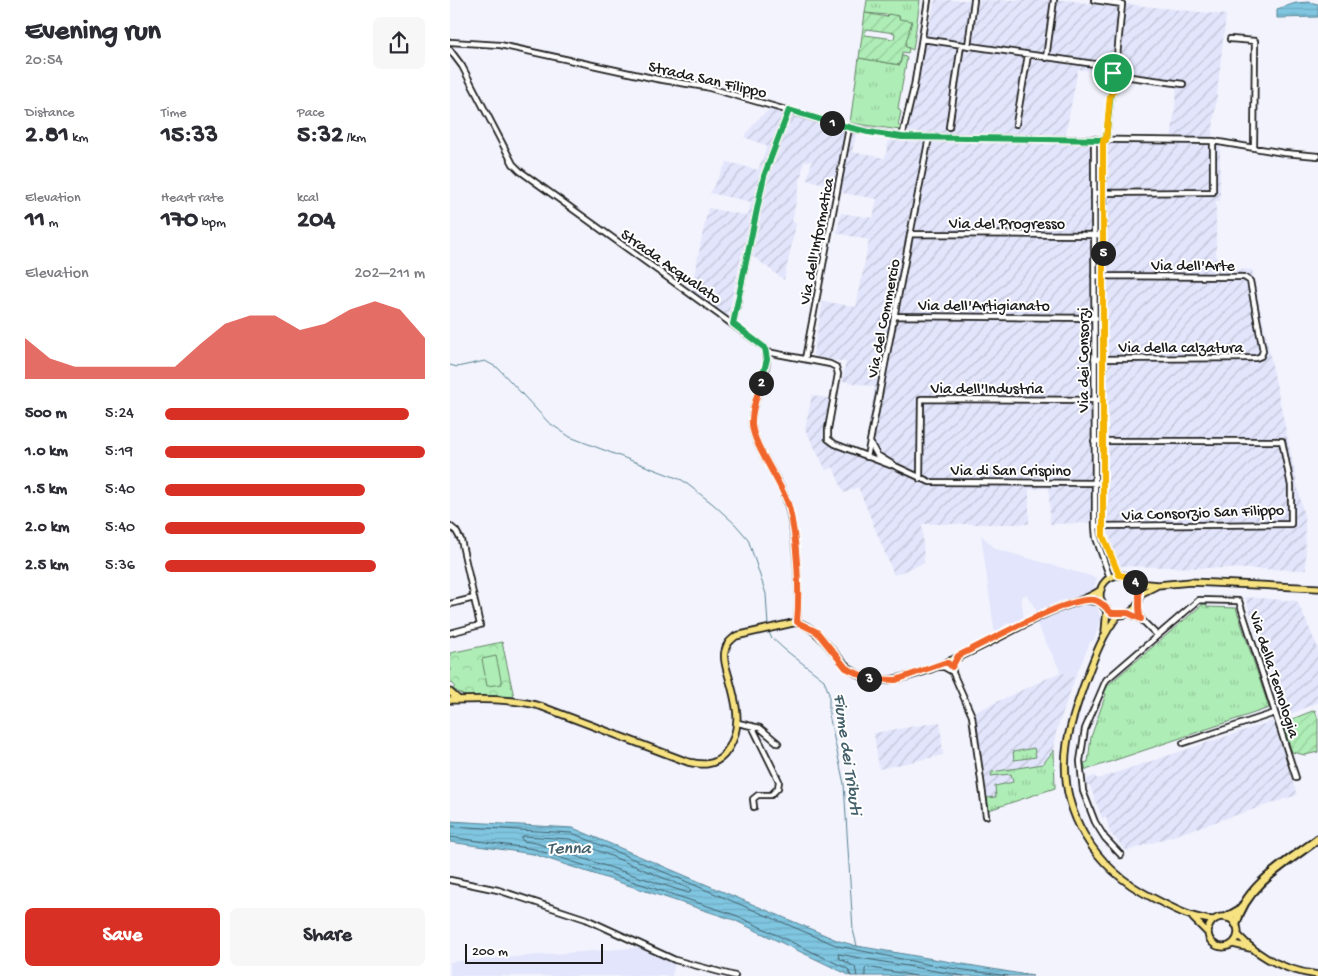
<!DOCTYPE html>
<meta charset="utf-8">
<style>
:root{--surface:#fff;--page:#f7f7f7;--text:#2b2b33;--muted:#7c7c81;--accent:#d93025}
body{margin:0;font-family:"Gochi Hand",sans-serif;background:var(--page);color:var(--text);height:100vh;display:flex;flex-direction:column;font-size:19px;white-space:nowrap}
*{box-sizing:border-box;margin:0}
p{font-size:16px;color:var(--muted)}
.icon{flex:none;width:28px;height:28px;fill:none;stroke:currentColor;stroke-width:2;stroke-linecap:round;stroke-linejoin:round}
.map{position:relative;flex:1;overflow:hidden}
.side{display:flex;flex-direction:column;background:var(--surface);width:450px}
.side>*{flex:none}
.scale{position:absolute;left:15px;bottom:12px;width:138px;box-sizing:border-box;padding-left:5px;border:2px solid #1c1c1c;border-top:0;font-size:14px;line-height:18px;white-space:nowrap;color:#1c1c1c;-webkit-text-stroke:4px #fff;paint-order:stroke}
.pin{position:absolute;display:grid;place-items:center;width:42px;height:42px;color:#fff;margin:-21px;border:2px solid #fff;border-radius:50%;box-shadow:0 1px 5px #0007}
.km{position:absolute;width:25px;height:25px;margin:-12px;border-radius:50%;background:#222;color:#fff;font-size:14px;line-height:25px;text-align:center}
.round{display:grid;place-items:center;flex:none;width:52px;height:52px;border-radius:8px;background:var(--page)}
.head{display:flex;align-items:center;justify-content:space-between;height:85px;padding:0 25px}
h1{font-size:28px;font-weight:700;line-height:38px}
.metrics{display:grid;grid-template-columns:repeat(3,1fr);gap:8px;height:85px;padding:5px 25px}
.metrics div{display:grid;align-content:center}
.metrics b{font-size:25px;font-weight:700}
.metrics small{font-size:14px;font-weight:400}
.metrics p{font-size:14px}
.chart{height:140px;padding:10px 25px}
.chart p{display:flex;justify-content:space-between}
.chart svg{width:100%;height:90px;margin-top:5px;fill:var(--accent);opacity:.7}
.cta{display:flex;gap:10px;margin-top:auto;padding:10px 25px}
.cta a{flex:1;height:58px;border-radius:8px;background:var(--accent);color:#fff;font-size:20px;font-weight:700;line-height:58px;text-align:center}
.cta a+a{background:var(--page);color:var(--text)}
ul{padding:0 25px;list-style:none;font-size:16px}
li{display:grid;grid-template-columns:80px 60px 1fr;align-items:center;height:38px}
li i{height:12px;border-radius:6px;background:var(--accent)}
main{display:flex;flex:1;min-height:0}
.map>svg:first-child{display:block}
.built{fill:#e2e5fb}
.industrial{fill:url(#industrial-furrows);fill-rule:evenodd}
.grass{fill:url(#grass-tufts);stroke:#658468}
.park{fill:url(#park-crowns);stroke:#658468}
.garden{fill:url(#garden-furrows);stroke:#658468;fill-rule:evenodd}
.pitch{fill:#aeedb5;stroke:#658468}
.water{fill:url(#water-rules);stroke:#588292}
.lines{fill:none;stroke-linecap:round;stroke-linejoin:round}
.shore{stroke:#44606b;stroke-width:1}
.stream{stroke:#588292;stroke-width:1}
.minor-casing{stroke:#1c1c1c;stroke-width:8}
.major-casing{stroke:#1c1c1c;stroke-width:9}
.highway-casing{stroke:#1c1c1c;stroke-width:11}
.minor{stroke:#fff;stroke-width:4.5}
.major{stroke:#f7e281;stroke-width:5.5}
.highway{stroke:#f7e281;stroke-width:7}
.split-1-casing{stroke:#fff;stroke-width:10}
.split-2-casing{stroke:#fff;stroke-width:10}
.split-3-casing{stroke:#fff;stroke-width:10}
.split-4-casing{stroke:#fff;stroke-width:10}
.split-5-casing{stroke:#fff;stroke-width:10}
.split-6-casing{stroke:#fff;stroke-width:10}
.split-1{stroke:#22a559;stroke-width:6}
.split-2{stroke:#22a559;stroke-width:6}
.split-3{stroke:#f0652b;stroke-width:6}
.split-4{stroke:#f0652b;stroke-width:6}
.split-5{stroke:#f5b400;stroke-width:6}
.split-6{stroke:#f5b400;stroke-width:6}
.labels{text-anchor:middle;stroke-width:4;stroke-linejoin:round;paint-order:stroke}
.street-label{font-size:16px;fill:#1c1c1c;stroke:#fff}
.water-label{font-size:18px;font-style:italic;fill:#44606b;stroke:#fff}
</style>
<main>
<section class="side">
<div class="head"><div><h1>Evening run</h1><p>20:54</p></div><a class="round"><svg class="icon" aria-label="share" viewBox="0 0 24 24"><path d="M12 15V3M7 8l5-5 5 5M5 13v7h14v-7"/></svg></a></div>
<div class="metrics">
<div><p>Distance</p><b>2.81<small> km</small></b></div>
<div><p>Time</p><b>15:33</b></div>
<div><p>Pace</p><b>5:32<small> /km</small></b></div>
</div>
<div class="metrics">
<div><p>Elevation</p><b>11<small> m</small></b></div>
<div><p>Heart rate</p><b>170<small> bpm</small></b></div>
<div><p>kcal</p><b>204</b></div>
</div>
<div class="chart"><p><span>Elevation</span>202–211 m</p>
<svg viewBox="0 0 160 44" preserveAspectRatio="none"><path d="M0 44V24L10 34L20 38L30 38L40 38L50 38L60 38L70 27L80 17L90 13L100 13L110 20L120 17L130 10L140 6L150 10L160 24V44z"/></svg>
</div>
<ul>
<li><b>500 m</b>5:24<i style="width:94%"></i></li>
<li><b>1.0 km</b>5:19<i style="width:100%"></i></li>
<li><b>1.5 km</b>5:40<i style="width:77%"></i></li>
<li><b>2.0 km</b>5:40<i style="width:77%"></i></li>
<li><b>2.5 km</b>5:36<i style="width:81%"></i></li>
</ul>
<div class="cta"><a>Save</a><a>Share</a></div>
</section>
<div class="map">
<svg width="868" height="976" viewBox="0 0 868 976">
<defs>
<pattern id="industrial-furrows" width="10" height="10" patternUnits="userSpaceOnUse" patternTransform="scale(1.25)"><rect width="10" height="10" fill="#e2e5fb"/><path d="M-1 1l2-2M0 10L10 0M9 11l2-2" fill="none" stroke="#c1c4d7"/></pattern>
<pattern id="grass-tufts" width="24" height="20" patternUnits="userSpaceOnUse" patternTransform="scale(1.25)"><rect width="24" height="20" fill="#aeedb5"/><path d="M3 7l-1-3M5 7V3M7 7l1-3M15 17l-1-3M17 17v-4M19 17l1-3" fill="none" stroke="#95cb9b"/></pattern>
<pattern id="park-crowns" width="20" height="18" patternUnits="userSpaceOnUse" patternTransform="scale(1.25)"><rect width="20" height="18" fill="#aeedb5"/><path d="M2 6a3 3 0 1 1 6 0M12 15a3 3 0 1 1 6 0" fill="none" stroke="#95cb9b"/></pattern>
<pattern id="garden-furrows" width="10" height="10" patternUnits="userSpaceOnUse" patternTransform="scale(1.25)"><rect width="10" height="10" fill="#aeedb5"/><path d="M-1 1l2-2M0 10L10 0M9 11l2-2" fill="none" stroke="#95cb9b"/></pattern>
<pattern id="water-rules" width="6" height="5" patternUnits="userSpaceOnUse" patternTransform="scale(1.25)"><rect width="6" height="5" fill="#80c6e1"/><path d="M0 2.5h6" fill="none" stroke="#6eaac0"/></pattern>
</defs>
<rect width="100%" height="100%" fill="#f2f3fd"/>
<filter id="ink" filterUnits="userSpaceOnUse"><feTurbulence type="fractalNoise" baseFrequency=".02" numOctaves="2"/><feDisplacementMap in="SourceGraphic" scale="10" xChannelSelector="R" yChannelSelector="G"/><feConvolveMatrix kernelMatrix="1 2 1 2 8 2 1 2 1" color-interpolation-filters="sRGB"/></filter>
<g filter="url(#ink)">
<path class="built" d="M531 535 546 549 647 578 643 592 605 603 588 613 576 594 571 597 574 620 565 624 563 622 556 624 545 635Z
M633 604 647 606 651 619 644 640 640 642 625 678 611 672 586 622Z
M196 947 225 962 222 976H0V962Z"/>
<path class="industrial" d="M485 0H616L675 9 676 4 776 15 762 137 770 138V201H766V269L802 270 855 521 856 570 669 566 657 529H642L641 523 600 524 599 488 579 489V524H472L474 563 444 575 408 487 394 493 383 467 376 470 355 429 362 395 381 399 374 440 378 444 413 459 425 387 392 381 396 362 366 357 363 354 373 301 406 307 419 240 387 233 391 213 423 218 427 199 381 191V185L357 180 362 161 354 162 342 221 346 224 334 280 304 257 292 254 278 316 241 291 258 208 298 216 301 202 260 193 277 162 308 170 317 146 294 137 306 121 320 109 406 134 402 152 435 158 439 139 456 140 469 82 477 21H480ZM628 69 659 73 674 80 727 87 721 142H614Z
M795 597 847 601 868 648V702L834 717Z
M611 672 625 678 606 732 603 762 605 788 539 810 525 712Z
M823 721 847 795 677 851 660 833 656 817 652 818 640 786H637V779L645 776 647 779Z
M490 722 493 755 429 769 424 733Z"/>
<path class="grass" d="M417 0H470L463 50 455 46 449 16 415 13Z
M452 55 457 58 448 108 451 112 448 125 452 128 450 130 400 123 409 58 450 65Z
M753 604H757V607L786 608 819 708 636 770 634 763 638 762 641 737 656 694 653 693 658 685Z
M584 748 586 757 564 760 563 752Z
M604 750 605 788 539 810 537 798 546 797 545 786 563 782 561 774 541 776 542 772 593 764Z"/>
<path class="park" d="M52 642 64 697H16L3 689 5 686 0 681V653Z"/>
<path class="garden" d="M415 13 437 17 438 14 449 16V19L462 21 455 46 459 49 458 53 452 52 450 65 409 58ZM416 29 445 33 444 39 415 35Z
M865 710 868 719V752L855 755 842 752 832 723Z"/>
<path class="pitch" d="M46 656 52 684 37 686 32 659Z"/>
<path class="water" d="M859 2 868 4V17L827 18V9L846 3Z
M0 821 123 828 389 941 407 946 583 976H401L284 920 83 854 0 842Z"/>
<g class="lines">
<path class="shore" d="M0 826 122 833 388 946 486 966 558 976
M74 836 120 839 240 889 241 892 238 893 86 843 73 841 71 838Z
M0 837 84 849 285 915 398 969 401 976
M407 976 405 967 389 958 388 954 514 976
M415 976V969L417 967 466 976"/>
<path class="stream" d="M0 365 7 367 35 361 48 368 98 422 120 437 232 480 263 504 285 524 298 539 316 594 318 626
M319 632 321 637 334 649 374 680 379 694V715L394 784 403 930 407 946"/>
<g class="minor-casing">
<path id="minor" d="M644 0 672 4 666 67
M472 39 665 67
M780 39 805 41 804 147
M0 42 50 45 207 79 256 87 399 128 452 137 763 141 834 153 868 156
M518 46 524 0
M0 50 12 66 63 164 70 171 315 348C324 368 299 402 302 425 305 449 325 471 334 494 346 525 350 588 347 622
M596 58 604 0
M673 76 674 68 670 66 665 67 663 73 667 78 673 76 733 84
M662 93 670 78
M566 124 578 55
M499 127 511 45
M452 137 464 87 478 0
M644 139 645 526 646 538 660 578
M653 140 652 526 653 536 669 575
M656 140 663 75
M644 193 763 192V141
M461 234 653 235
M644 276 794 277 800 281 813 351 811 356 806 358 644 359
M445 316 646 318
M283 324 314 176 339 110
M317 352 380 364 386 367 388 374 378 429V439L385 444 440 465
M355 359 399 128
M644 441H832L841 486V524L645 526
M421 444 427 455 445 466 480 482 652 483
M417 457 479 137
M470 479 471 399 653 400
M0 526 6 531 11 540 30 625 0 633
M0 604 24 598
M687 605 691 618
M678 613 691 619 707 635
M505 659 502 667 503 673 522 716 536 816
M487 667H494L503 672
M288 723 310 728 328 743
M302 726 329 781 328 788 321 795H308L303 799 304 807
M733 743 825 713
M671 855 655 838 645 822 633 791 630 761 635 729 656 680 749 600 789 601 846 778
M0 880 48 890 136 919 225 960 285 976"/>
</g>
<g class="major-casing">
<path id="major" d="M650 595a20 20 0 1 1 40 0a20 20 0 1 1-40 0Z
M686 583 708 585 741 582 868 588
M690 594 706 586
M635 600 652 602
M669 614C652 635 644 658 635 682 628 702 620 723 617 744 607 811 645 869 703 898 723 908 741 919 764 920
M655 631 657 609
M0 692 9 700
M0 700C31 699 60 698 90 706L238 762C252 765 264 766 274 755 295 729 286 702 278 674 276 667 273 659 275 651 276 644 281 640 286 636L347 622C378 632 384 666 416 678 457 693 556 632 595 614 614 605 634 602 651 590
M758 932a15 15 0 1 1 30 0a15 15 0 1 1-30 0Z
M743 918 757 932
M788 935C809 958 837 971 868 975
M783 944 800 948"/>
</g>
<g class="highway-casing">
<path id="highway" d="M777 917 791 909
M786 924C795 885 838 862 868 839"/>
</g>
<use href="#minor" class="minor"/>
<use href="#major" class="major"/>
<use href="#highway" class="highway"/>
</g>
</g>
<g class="lines" filter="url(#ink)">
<g class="split-1-casing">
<path id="split-1" d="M382 123 418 132 452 137 656 140 663 73"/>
</g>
<g class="split-2-casing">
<path id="split-2" d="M311 383 317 359 315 348 283 324 314 176 339 110 382 123"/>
</g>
<g class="split-3-casing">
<path id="split-3" d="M311 383C307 396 301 411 302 424 303 446 332 482 339 507 347 538 350 591 347 622L367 632 396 668 419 679"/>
</g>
<g class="split-4-casing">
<path id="split-4" d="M419 679 446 680 494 663H498L502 667 508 656C536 643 617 596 644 600 653 602 655 608 662 613H678L691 619C686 606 693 594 685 582"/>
</g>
<g class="split-5-casing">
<path id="split-5" d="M653 253V536L669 575 675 576 685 582"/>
</g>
<g class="split-6-casing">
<path id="split-6" d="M653 253V140H656L660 96 675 71 672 66H668L663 73"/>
</g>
<use href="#split-1" class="split-1"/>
<use href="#split-2" class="split-2"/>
<use href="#split-3" class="split-3"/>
<use href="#split-4" class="split-4"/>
<use href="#split-5" class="split-5"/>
<use href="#split-6" class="split-6"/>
</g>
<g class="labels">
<g class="street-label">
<text transform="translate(258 78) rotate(13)" y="6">Strada San Filippo</text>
<text x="557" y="228">Via del Progresso</text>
<text transform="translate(365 241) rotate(-79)" y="6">Via dell'Informatica</text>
<text x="743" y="270">Via dell'Arte</text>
<text transform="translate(222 265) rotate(35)" y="6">Strada Acqualato</text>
<text x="534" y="310">Via dell'Artigianato</text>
<text transform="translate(432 318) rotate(-79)" y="6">Via del Commercio</text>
<text x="731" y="352">Via della calzatura</text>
<text transform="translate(632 360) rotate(-90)" y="6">Via dei Consorzi</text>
<text x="537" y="393">Via dell'Industria</text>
<text x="561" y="475">Via di San Crispino</text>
<text transform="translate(753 511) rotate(-2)" y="6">Via Consorzio San Filippo</text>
<text transform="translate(826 674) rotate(72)" y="6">Via della Tecnologia</text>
</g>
<g class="water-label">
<text transform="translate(399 754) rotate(82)" y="6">Fiume dei Tributi</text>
<text x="119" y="853">Tenna</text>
</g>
</g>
</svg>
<div class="scale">200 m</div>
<div class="pin" style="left:663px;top:73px;background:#1e9e55"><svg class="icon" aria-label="arrive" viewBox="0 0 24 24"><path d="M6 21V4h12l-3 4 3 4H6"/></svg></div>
<b class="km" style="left:382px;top:123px">1</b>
<b class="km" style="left:311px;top:383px">2</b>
<b class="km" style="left:419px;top:679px">3</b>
<b class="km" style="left:685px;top:582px">4</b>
<b class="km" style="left:653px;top:253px">5</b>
</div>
</main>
